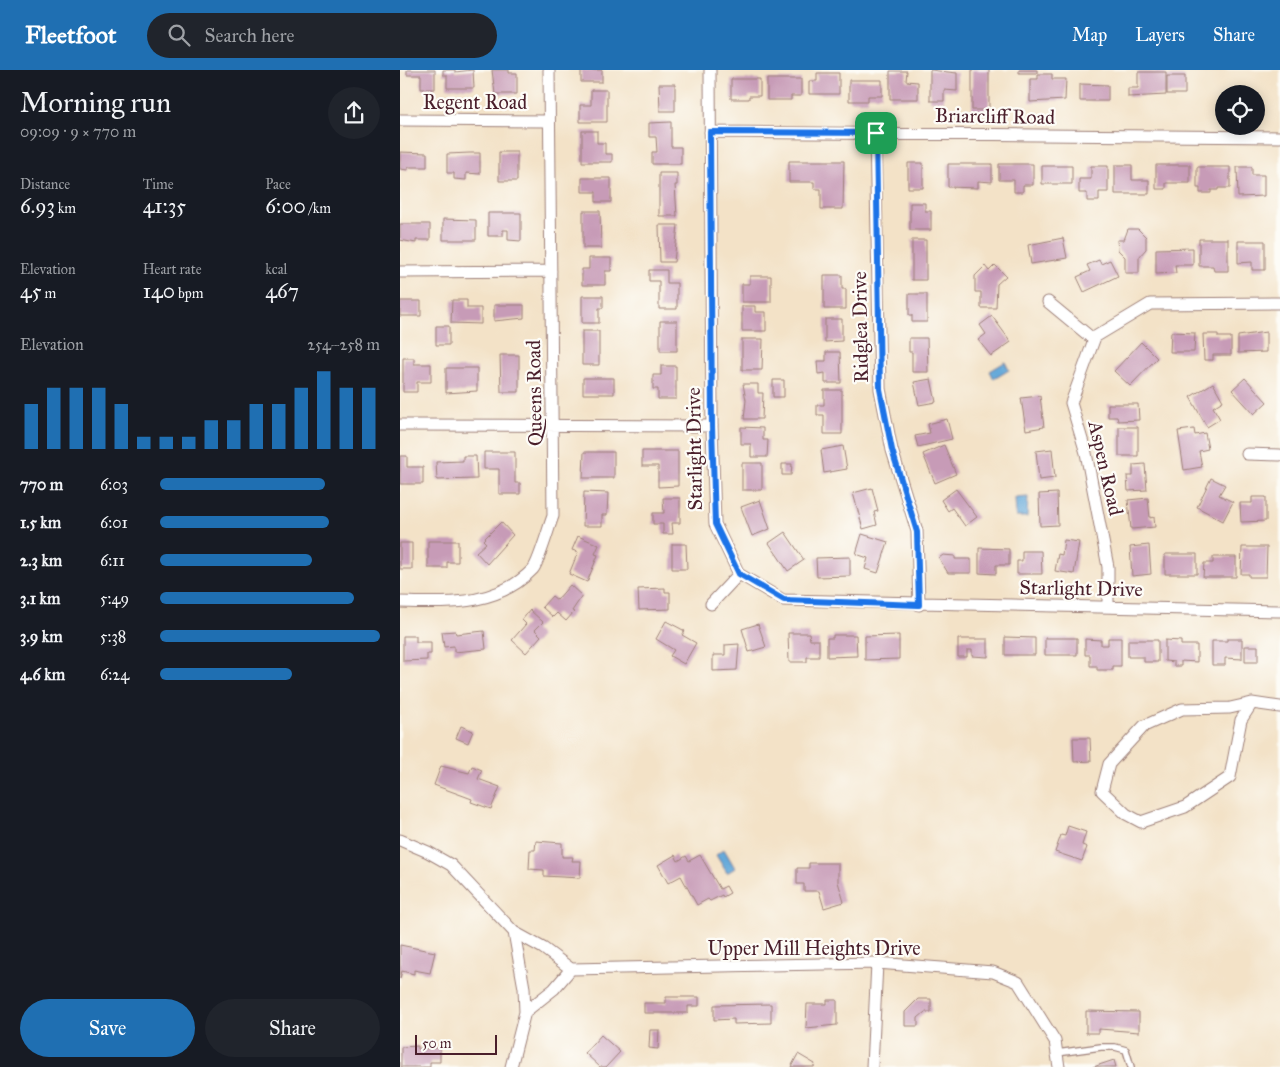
<!DOCTYPE html>
<meta charset="utf-8">
<style>
:root{--surface:#171b24;--page:#20242c;--text:#f1f3f6;--muted:#9ea1a6;--accent:#1f6fb2}
body{margin:0;font-family:"IM FELL Great Primer",serif;background:var(--page);color:var(--text);height:100vh;display:flex;flex-direction:column;font-size:19px;white-space:nowrap}
*{box-sizing:border-box;margin:0}
p{font-size:16px;color:var(--muted)}
.icon{flex:none;width:28px;height:28px;fill:none;stroke:currentColor;stroke-width:2;stroke-linecap:round;stroke-linejoin:round}
.map{position:relative;flex:1;overflow:hidden}
.details{display:flex;flex-direction:column;background:var(--surface);width:400px}
.details>*{flex:none}
.controls{position:absolute;left:815px;top:15px;display:grid;gap:10px}
.controls a{display:grid;place-items:center;width:50px;height:50px;border-radius:50%;background:var(--surface);box-shadow:0 2px 12px #0003;font-size:25px}
.scale{position:absolute;left:15px;bottom:12px;width:82px;box-sizing:border-box;padding-left:5px;border:2px solid #4a1f2b;border-top:0;font-size:14px;line-height:18px;white-space:nowrap;color:#4a1f2b;-webkit-text-stroke:4px #fdfcf7;paint-order:stroke}
.pin{position:absolute;display:grid;place-items:center;width:42px;height:42px;color:#fff;margin:-21px;border-radius:10px;box-shadow:0 2px 8px #0006}
.round{display:grid;place-items:center;flex:none;width:52px;height:52px;border-radius:26px;background:var(--page)}
.head{display:flex;align-items:center;justify-content:space-between;height:85px;padding:0 20px}
h1{font-size:28px;font-weight:600;line-height:38px}
.metrics{display:grid;grid-template-columns:repeat(3,1fr);gap:8px;height:85px;padding:5px 20px}
.metrics div{display:grid;align-content:center}
.metrics b{font-size:21px;font-weight:600}
.metrics small{font-size:14px;font-weight:400}
.metrics p{font-size:14px}
.chart{height:140px;padding:10px 20px}
.chart p{display:flex;justify-content:space-between}
.chart svg{width:100%;height:90px;margin-top:5px;stroke:var(--accent);stroke-width:6}
.action{display:flex;gap:10px;margin-top:auto;padding:10px 20px}
.action a{flex:1;height:58px;border-radius:30px;background:var(--accent);color:#fff;font-size:20px;font-weight:600;line-height:58px;text-align:center}
.action a+a{background:var(--page);color:var(--text)}
ul{padding:0 20px;list-style:none;font-size:16px}
li{display:grid;grid-template-columns:80px 60px 1fr;align-items:center;height:38px}
li i{height:12px;border-radius:6px;background:var(--accent)}
header{display:flex;align-items:center;gap:30px;box-sizing:border-box;height:70px;padding:0 25px;background:var(--accent);color:#fff}
header strong{font-size:24px}
nav{display:flex;gap:28px;margin-inline-start:auto;font-size:18px}
.search{width:350px;height:45px;background:var(--page);display:flex;align-items:center;gap:12px;box-sizing:border-box;padding:0 18px;border-radius:28px;color:var(--muted);font-size:19px}
main{display:flex;flex:1;min-height:0}
.map>svg:first-child{display:block}
.water{fill:#64a8d9;stroke:#576482}
.building{fill:#c79bb7}
.lines{fill:none;stroke-linecap:round;stroke-linejoin:round}
.service-casing{stroke:#9e8079;stroke-width:8}
.minor-casing{stroke:#9e8079;stroke-width:13}
.service{stroke:#fff;stroke-width:5.5}
.minor{stroke:#fff;stroke-width:11}
.route-casing{stroke:#fff;stroke-width:10}
.route{stroke:#1a73e8;stroke-width:6}
.labels{text-anchor:middle;stroke-width:4.5;stroke-linejoin:round;paint-order:stroke}
.street-label{font-size:20px;fill:#4a1f2b;stroke:#fdfcf7}
</style>
<header>
<strong>Fleetfoot</strong>
<div class="search"><svg class="icon" aria-label="search" viewBox="0 0 24 24"><circle cx="10" cy="10" r="6"/><path d="M15 15l6 6"/></svg>Search here</div>
<nav><a>Map</a><a>Layers</a><a>Share</a></nav>
</header>
<main>
<section class="details">
<div class="head"><div><h1>Morning run</h1><p>09:09 · 9 × 770 m</p></div><a class="round"><svg class="icon" aria-label="share" viewBox="0 0 24 24"><path d="M12 15V3M7 8l5-5 5 5M5 13v7h14v-7"/></svg></a></div>
<div class="metrics">
<div><p>Distance</p><b>6.93<small> km</small></b></div>
<div><p>Time</p><b>41:35</b></div>
<div><p>Pace</p><b>6:00<small> /km</small></b></div>
</div>
<div class="metrics">
<div><p>Elevation</p><b>45<small> m</small></b></div>
<div><p>Heart rate</p><b>140<small> bpm</small></b></div>
<div><p>kcal</p><b>467</b></div>
</div>
<div class="chart"><p><span>Elevation</span>254–258 m</p>
<svg viewBox="0 0 160 44" preserveAspectRatio="none"><path d="M5 44V22M15 44V14M25 44V14M35 44V14M45 44V22M55 44V38M65 44V38M75 44V38M85 44V30M95 44V30M105 44V22M115 44V22M125 44V14M135 44V6M145 44V14M155 44V14"/></svg>
</div>
<ul>
<li><b>770 m</b>6:03<i style="width:75%"></i></li>
<li><b>1.5 km</b>6:01<i style="width:77%"></i></li>
<li><b>2.3 km</b>6:11<i style="width:69%"></i></li>
<li><b>3.1 km</b>5:49<i style="width:88%"></i></li>
<li><b>3.9 km</b>5:38<i style="width:100%"></i></li>
<li><b>4.6 km</b>6:24<i style="width:60%"></i></li>
</ul>
<div class="action"><a>Save</a><a>Share</a></div>
</section>
<div class="map">
<svg width="880" height="997" viewBox="0 0 880 997">
<rect width="100%" height="100%" fill="#fdfcf7"/>
<filter id="ink" filterUnits="userSpaceOnUse"><feTurbulence type="fractalNoise" baseFrequency=".02" numOctaves="2"/><feDisplacementMap in="SourceGraphic" scale="10" xChannelSelector="R" yChannelSelector="G"/><feConvolveMatrix kernelMatrix="1 2 1 2 8 2 1 2 1" color-interpolation-filters="sRGB"/></filter>
<filter id="wash" filterUnits="userSpaceOnUse"><feTurbulence type="fractalNoise" baseFrequency=".0096" numOctaves="4" result="noise"/><feDisplacementMap in="SourceGraphic" scale="20" xChannelSelector="R" yChannelSelector="G"/><feGaussianBlur stdDeviation="1.12" result="paint"/><feColorMatrix in="noise" values="0 0 0 0 0 0 0 0 0 0 0 0 0 0 0 0 0 1.4 0 .05"/><feComposite in="paint" operator="in"/></filter>
<g filter="url(#wash)">
<rect width="100%" height="100%" fill="#f3e2c7"/>
<path class="water" d="M605 292 609 300 594 309 590 301Z
M628 427 627 447H616L615 428Z
M324 779 335 798 327 803 316 785Z"/>
<g id="blocks">
<path class="building" d="M7 0H35V19H21V5H7Z
M43 0H55V2L73 0 74 18H47V5H43Z
M92 0H109V3H117V24H95Z
M181 0H202V12H181Z
M530 0 557 3V21L544 20V31H530Z
M572 0H589V40H572Z
M619 0H637V3H619Z
M490 1H507L506 11 518 12V29H490Z
M738 2H766V25L728 27V18H738Z
M417 3H439V24H409V11H417Z
M638 4H652V9H666L665 30 630 32V9H638Z
M767 6H785V24H767Z
M331 9H360V26H349V29H331Z
M367 9H401V26H391V30H367Z
M449 10H482V26H468V31H449Z
M259 14H275V41H260Z
M680 14 708 15V31H680Z
M191 20H207V52H180V35H191Z
M271 52V77H281V94H252V82H257L256 67H249V53Z
M182 61H197V73H205V84H212V92H182Z
M0 82 27 83V97H8V100L0 99Z
M99 82H117V111H99Z
M70 83H80V104L66 103V110L54 109V103H47V84Z
M389 91H444L443 139H421V119H414V112H389Z
M508 93H523V118H508Z
M548 94H592V112L578 111V118L548 117Z
M599 94H633V115H623V122H614V110H599Z
M715 95H732V110H749V124H715Z
M756 95H790V113H766V119H756Z
M642 96H672V114H642Z
M691 96H708V122H699V131H687V123H679V109H691Z
M797 97H830V118H818V120H811V123H800V118H797Z
M837 97H852V105H864V126L838 127Z
M259 103H277V115H275L277 146H259Z
M182 108H211V132H196V122H182Z
M510 133H525V141H531V160H510Z
M183 141H200L201 178H183Z
M88 143H121V171L108 170V160H103V166H88Z
M43 149 76 150V170H43Z
M0 154H30V170H16V173L0 170Z
M259 155H278L274 192H260Z
M728 159H738L746 167V179L739 187V203H725V187L718 180 717 170H724Z
M663 168 667 188 631 194 628 175Z
M799 169H828V201H814L813 196H799Z
M512 170H526V210H512Z
M838 171H865V200H852V192L838 193Z
M793 178V195H775L776 203 756 204V179Z
M189 188H211V201H205V215H182V199H189Z
M699 190 701 194 710 190 718 206 684 222 677 207 690 201 687 195Z
M595 195 606 206 597 214 596 238H581V222H575V206L585 196 589 201Z
M249 200H267V213H277V239H259V211H249Z
M424 205H442V219H446V239H424Z
M350 206H371V232H342V214H350Z
M509 224H527V252H512V245H509Z
M182 226H203V238H199V253H182Z
M52 230H67V238H81V254L51 253Z
M0 231H21V246H0Z
M94 235H124V248L94 251Z
M342 236H355V242H366V261H342Z
M592 246 611 272 591 286 578 270 586 264 580 255Z
M425 249H442V271L425 272Z
M260 251H277V281H260Z
M36 256H49V275H36Z
M182 261H199V295H182Z
M771 262 795 263 794 282H770Z
M866 262V282L838 283V266Z
M803 264H818V267H831V285H813V290H804Z
M509 268H527L528 302H512V282H509Z
M342 269H363L362 300H342Z
M741 272 757 288 730 316 714 301Z
M426 282H440L441 313H425V303L418 304 417 291H426Z
M100 285H119V322H101Z
M3 288H14V294H31V312H17V322H3Z
M261 296H276V329H258V319H253V305H261Z
M46 298H77V321L46 323Z
M183 308H214V324H183Z
M845 308 867 332 854 344 832 320Z
M531 309 536 332 519 335 514 312Z
M373 310H384V327H373Z
M813 313 823 331 813 337 820 349 807 357 790 327Z
M343 314H358V323H363L362 349H344L346 330Z
M424 320H442V364H424V345H417V335H424Z
M640 326 644 357 626 360 621 328Z
M708 334H738L739 350 718 351 717 347H708Z
M547 349 552 369 518 377 515 366 530 363 528 354Z
M341 357 363 358V370H368L367 387H351V374H341Z
M719 357H738V386H719Z
M794 359 795 365 805 363 808 379 799 381 802 397 784 400 778 361Z
M544 375 556 404 535 413 523 384Z
M443 376 447 399 424 403 421 380Z
M652 379 655 408 639 410 636 381Z
M242 381H278V416L258 417V396H242Z
M84 382H115V413H120V424H99V399H84Z
M184 382H214V408H183Z
M0 386H7V397H23V414H0Z
M63 386H76L77 409 37 410 36 392 63 391Z
M342 393H362V420H342Z
M382 394H392L391 405H382Z
M745 394 747 420 728 421 727 406H733V395Z
M811 408 825 415 819 425 833 432 823 451 797 437Z
M472 418 478 441 474 442 477 455 463 459 453 423Z
M556 419 577 447 565 456 552 438 548 441 541 430Z
M184 422 208 423 207 445H202V456H183Z
M657 423 658 455 640 456 639 424Z
M852 427H866V451L841 452 840 433H852Z
M263 428H280V453H272L273 464H263V454H253V443H264Z
M748 428 750 448 754 447 755 457 731 459 728 430Z
M360 430 370 459 352 466 341 437Z
M101 452 113 465 87 494 76 482 86 473 83 470Z
M385 462 404 490 388 501 369 473Z
M462 464 488 472 478 503 465 499 468 488 456 484Z
M178 466 199 475 195 484 198 485 187 512 169 504 178 482 172 480Z
M664 470 679 472 674 504 655 501 658 484 662 485Z
M28 471H58V492H47V498H28Z
M0 473H12V499H0Z
M272 474H286L287 499H272Z
M749 475 751 504 732 506 730 477Z
M842 477H867L866 507H849V504H841Z
M579 478 609 479V495H596V504L579 503Z
M622 481H641L642 504H617V491H622Z
M765 484H797V504H765Z
M543 485 555 486V489H571V503H548L539 488Z
M450 487V506L417 507 416 488Z
M813 487H836V507H803L804 493H813Z
M170 515 182 526 172 541 174 542 166 551 157 543 153 547 142 537 152 526 157 530Z
M265 518V522H270V539L239 540 238 519Z
M130 540 143 552 135 560 141 566 126 583 112 570 126 554 122 550Z
M266 551 285 561 282 565 296 573 284 594 270 586 274 580 256 569Z
M358 554 366 577 349 582 342 559Z
M55 561 56 564 84 561 86 579 54 582V576L44 577 42 562Z
M388 563H409L410 570H419V587H407V592H389Z
M433 565H456L457 586 427 587V568H433Z
M499 565V589L465 590V566Z
M3 566H16V572H31V584H27V590L3 591Z
M605 567 635 568V585H605Z
M645 568H677V585H645Z
M708 568H721V596H713V600H697V596H690V585H685V569L701 570V575H708Z
M558 569H588V587L572 586V580H567V587H558Z
M827 569H842V589L825 588V595H812V571H827Z
M728 570H758V592H744V587H728Z
M765 570 781 571V575H797V592L781 591V596H774V592L765 591Z
M339 574 337 600 313 601V585H325V575Z
M845 576H858V592H845Z
M61 656 73 661 68 673 56 668Z
M673 668H690L691 691 674 692Z
M41 696 69 703 72 696 82 700 78 709 100 717 91 739 71 732 72 729 34 715Z
M668 756 686 762 682 775 687 777 682 791 655 782 661 765 665 766Z
M136 771 162 773V787H173L172 791H181L180 808 144 806V800L129 799 130 780H135Z
M275 785 278 791 286 786 289 791 300 785 320 819 326 816 330 823 323 827 322 825 310 831 308 829 297 835 281 806 268 813 258 795Z
M409 793H438V812L444 832 424 838 419 821H404V814H397V798H409Z
M0 875 35 882 30 903 14 900V904L2 901 0 909Z
M266 927H299V936H288V943H244V933H266Z
M518 929H531V942H525L518 948V956H505V942Z
M427 930H437V955L406 958 407 934H427Z
M371 934V953L334 954V949L314 950V935Z
M686 941 739 942V962L699 959V963H686Z
M250 960H259L258 979 249 978Z
M201 965 220 982 206 997H200L185 983Z
M18 976V979L40 978V992H30V997H1V977Z
M398 984 415 994 414 997H391Z
M714 990 716 997H693Z"/>
</g>
</g>
<g filter="url(#ink)">
<use href="#blocks" fill-opacity="0" stroke="#9e8079" stroke-width="1"/>
<g class="lines">
<g class="service-casing">
<path id="service" d="M657 983 701 977H715L726 980 731 997"/>
</g>
<g class="minor-casing">
<path id="minor" d="M310 0 312 356 315 454 339 504 383 530 880 541
M0 50 149 51
M310 62 880 67
M475 63 480 319 492 380 517 461 519 535
M0 202 151 201
M648 232 694 270
M0 355 312 356
M847 384 880 385
M0 532C47 533 97 537 133 499 139 492 149 456 153 446L149 0
M311 534 339 504
M708 537V497L686 383 671 333 695 267 750 234 880 233
M852 633 841 650 830 707 785 737 741 752 726 744 702 721 709 694 744 656 782 639 830 638Z
M852 633 880 637
M0 770 28 782 51 795 114 862 124 918 125 942 111 997
M114 862 143 878 171 899 154 919 125 942
M171 899 477 893 593 902 618 912 655 971 659 997
M472 997 477 893"/>
</g>
<use href="#service" class="service"/>
<use href="#minor" class="minor"/>
</g>
</g>
<g class="lines" filter="url(#ink)">
<g class="route-casing">
<path id="route" d="M310 62 476 63 480 319 492 380 517 462 519 535 384 530 339 504 315 454 312 356Z"/>
</g>
<use href="#route" class="route"/>
</g>
<g class="labels">
<g class="street-label">
<text x="75" y="39">Regent Road</text>
<text transform="translate(595 46) rotate(1)" y="7">Briarcliff Road</text>
<text transform="translate(460 257) rotate(-91)" y="7">Ridglea Drive</text>
<text transform="translate(134 323) rotate(-91)" y="7">Queens Road</text>
<text transform="translate(294 379) rotate(-91)" y="7">Starlight Drive</text>
<text transform="translate(706 398) rotate(77)" y="7">Aspen Road</text>
<text transform="translate(681 518) rotate(1)" y="7">Starlight Drive</text>
<text x="414" y="885">Upper Mill Heights Drive</text>
</g>
</g>
</svg>
<div class="controls">
<a><svg class="icon" aria-label="locate" viewBox="0 0 24 24"><circle cx="12" cy="12" r="6"/><path d="M12 2v4M12 18v4M2 12h4M18 12h4"/></svg></a>
</div>
<div class="scale">50 m</div>
<div class="pin" style="left:476px;top:63px;background:#1e9e55"><svg class="icon" aria-label="arrive" viewBox="0 0 24 24"><path d="M6 21V4h12l-3 4 3 4H6"/></svg></div>
</div>
</main>
